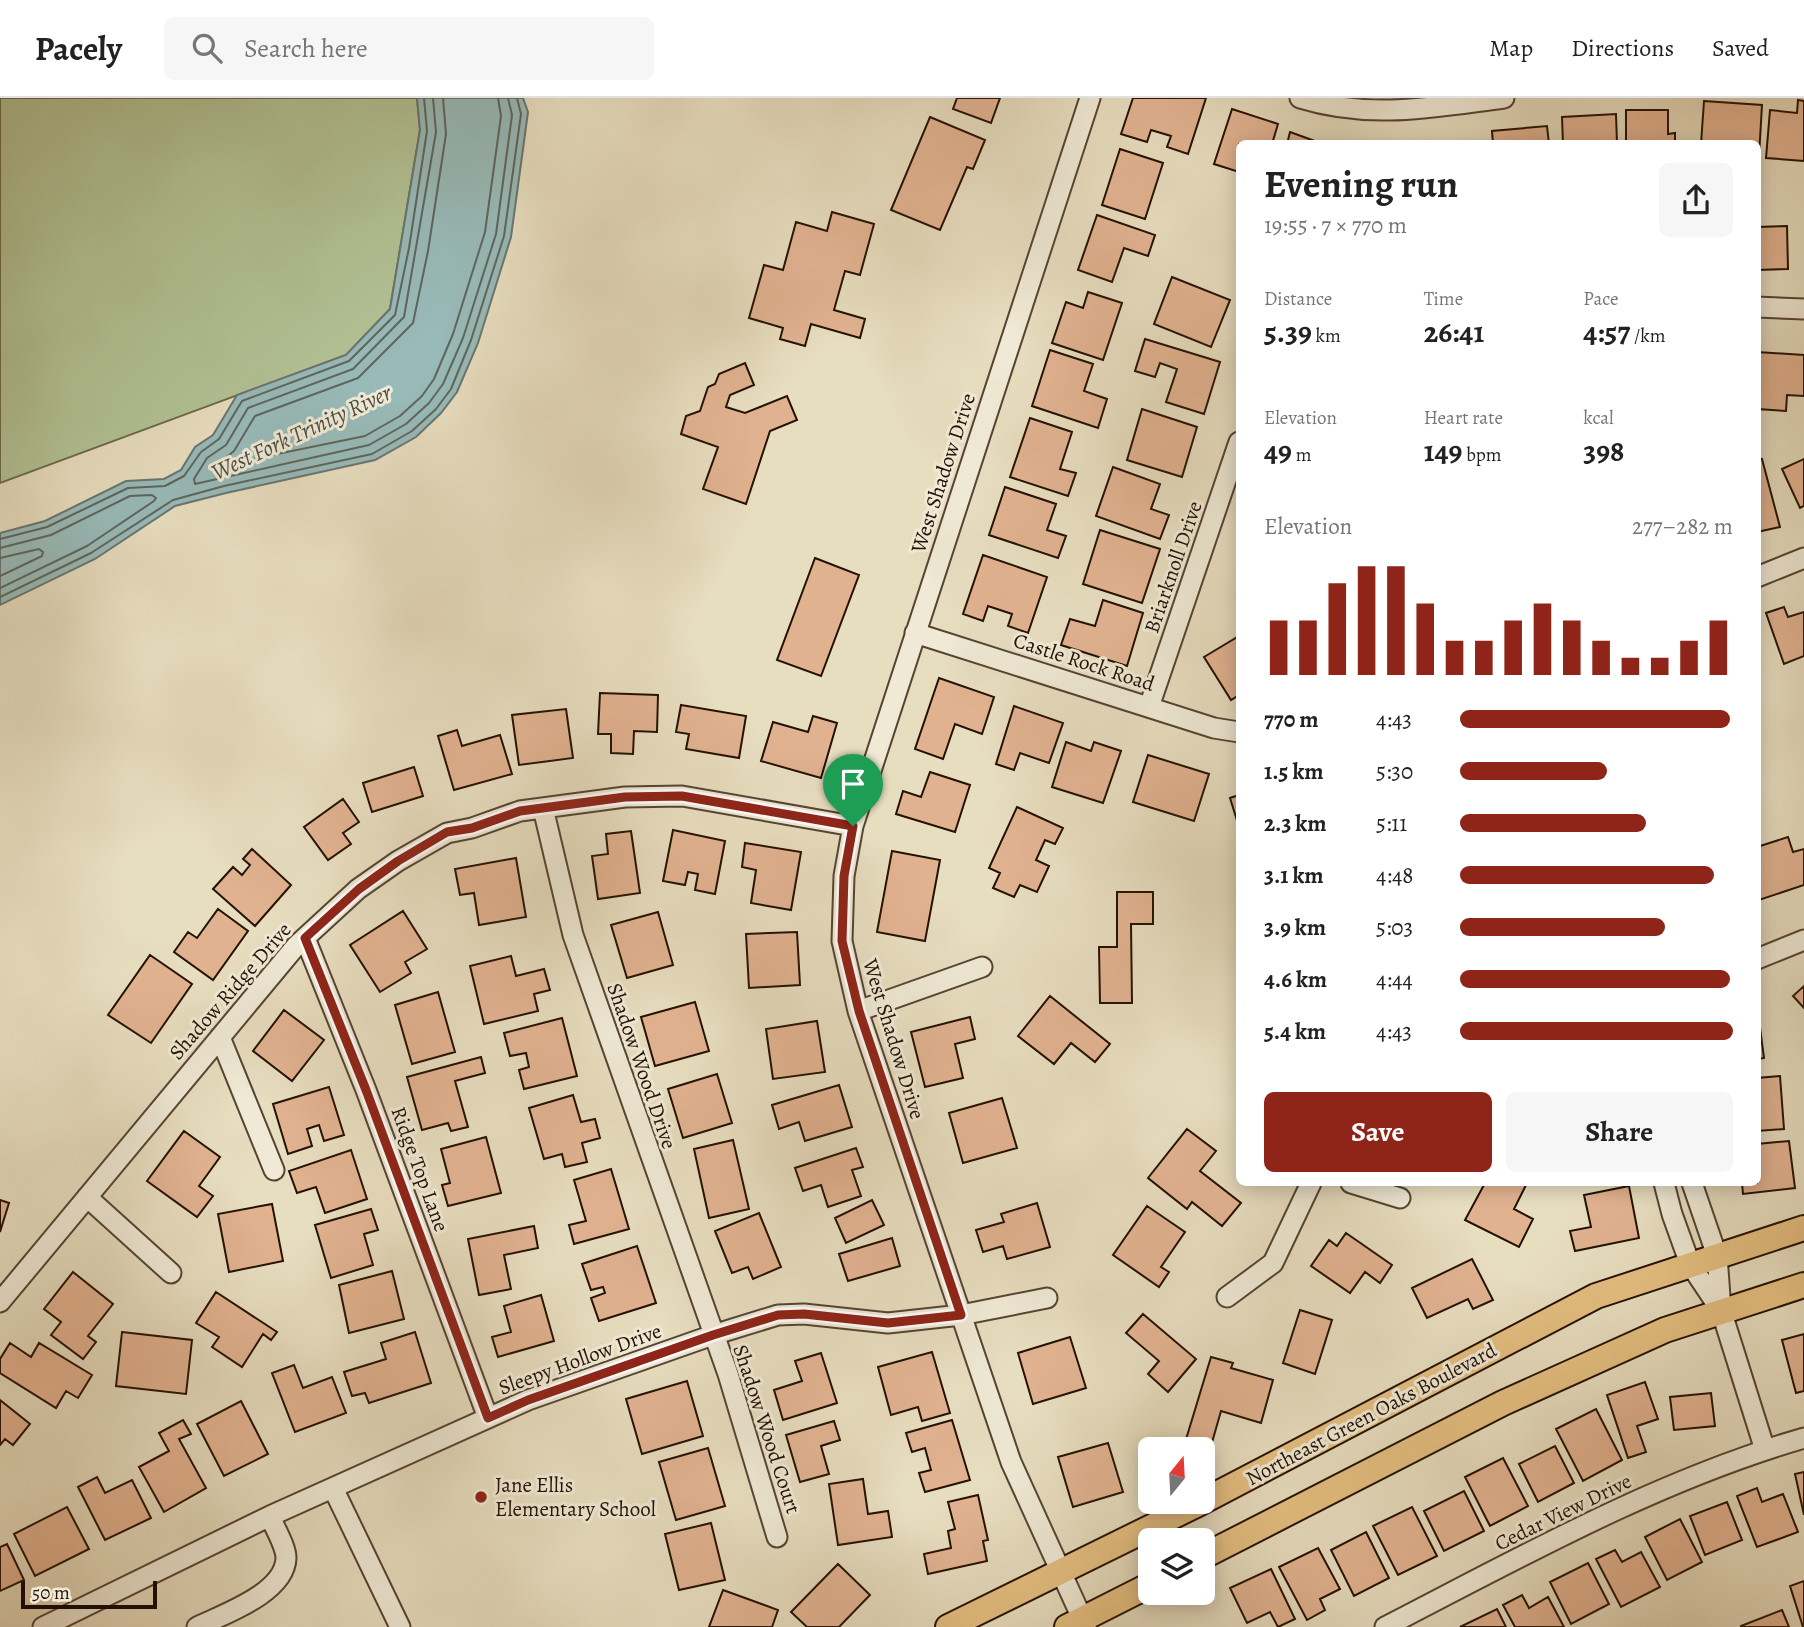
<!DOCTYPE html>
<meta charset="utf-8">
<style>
:root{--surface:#fff;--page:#f6f6f6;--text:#222;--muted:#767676;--line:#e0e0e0;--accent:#8f2418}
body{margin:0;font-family:Alegreya,serif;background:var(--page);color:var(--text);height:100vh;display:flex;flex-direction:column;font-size:26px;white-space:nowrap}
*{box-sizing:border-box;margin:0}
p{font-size:23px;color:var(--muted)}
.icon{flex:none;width:38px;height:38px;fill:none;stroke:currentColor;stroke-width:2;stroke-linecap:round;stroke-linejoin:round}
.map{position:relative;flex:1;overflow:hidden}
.details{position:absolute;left:1236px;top:42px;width:525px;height:1046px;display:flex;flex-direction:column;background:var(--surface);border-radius:10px;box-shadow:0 4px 18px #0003}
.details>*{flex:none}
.needle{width:46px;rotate:18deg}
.fabs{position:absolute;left:1138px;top:1339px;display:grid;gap:14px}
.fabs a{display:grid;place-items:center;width:77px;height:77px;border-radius:10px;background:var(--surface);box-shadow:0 4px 18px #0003;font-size:35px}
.scale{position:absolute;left:21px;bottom:18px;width:136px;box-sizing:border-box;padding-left:7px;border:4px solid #241104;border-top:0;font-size:19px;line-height:24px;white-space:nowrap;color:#241104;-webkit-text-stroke:5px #efe9d5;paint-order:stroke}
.pin{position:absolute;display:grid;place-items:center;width:60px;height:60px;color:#fff;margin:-72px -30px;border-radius:50% 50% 50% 0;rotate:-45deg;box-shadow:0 0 7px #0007}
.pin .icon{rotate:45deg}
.round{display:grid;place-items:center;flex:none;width:74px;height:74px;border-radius:10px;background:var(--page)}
.head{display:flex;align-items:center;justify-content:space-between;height:119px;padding:0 28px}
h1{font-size:38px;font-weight:600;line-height:52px}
.stats{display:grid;grid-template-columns:repeat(3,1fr);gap:10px;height:119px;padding:7px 28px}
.stats div{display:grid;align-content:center}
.stats b{font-size:30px;font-weight:600}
.stats small{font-size:19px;font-weight:400}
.stats p{font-size:19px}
.chart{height:196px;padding:14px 28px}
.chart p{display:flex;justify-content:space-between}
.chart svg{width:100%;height:126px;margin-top:7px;stroke:var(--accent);stroke-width:6}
.primary-button{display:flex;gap:14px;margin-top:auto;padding:14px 28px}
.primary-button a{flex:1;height:80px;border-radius:10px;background:var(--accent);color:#fff;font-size:28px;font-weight:600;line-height:80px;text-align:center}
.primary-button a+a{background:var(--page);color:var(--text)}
ul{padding:0 28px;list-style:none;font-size:23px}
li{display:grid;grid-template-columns:112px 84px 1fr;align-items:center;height:52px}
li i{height:18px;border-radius:9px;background:var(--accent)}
header{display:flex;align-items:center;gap:42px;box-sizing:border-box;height:98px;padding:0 35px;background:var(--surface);border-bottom:2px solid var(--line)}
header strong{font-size:33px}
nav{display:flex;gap:38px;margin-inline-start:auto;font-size:24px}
.search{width:490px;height:63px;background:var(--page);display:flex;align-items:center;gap:18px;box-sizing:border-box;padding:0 24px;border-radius:10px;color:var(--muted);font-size:26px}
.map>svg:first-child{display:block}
.green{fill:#b2c295;stroke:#6b6a4c;stroke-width:2}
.water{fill:#98bab8;stroke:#6a7670;stroke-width:2}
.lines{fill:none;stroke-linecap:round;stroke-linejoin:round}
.shore{stroke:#5e665e;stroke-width:2}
.building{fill:#e1b290;stroke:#241104;stroke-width:2}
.minor-casing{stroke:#543;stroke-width:23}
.major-casing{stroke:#241104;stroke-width:28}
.minor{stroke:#efe9d5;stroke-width:19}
.major{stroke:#e4be80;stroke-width:24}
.route-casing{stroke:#fff;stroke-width:14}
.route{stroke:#8f2418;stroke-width:9}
.poi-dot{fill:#8f2418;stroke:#efe9d5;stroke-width:2.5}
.labels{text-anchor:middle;stroke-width:6;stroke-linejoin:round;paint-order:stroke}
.street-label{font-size:21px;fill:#241104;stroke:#efe9d5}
.poi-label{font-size:21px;fill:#241104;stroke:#efe9d5;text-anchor:start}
.water-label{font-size:23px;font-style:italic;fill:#4d4c43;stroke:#efe9d5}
</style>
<header>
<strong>Pacely</strong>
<div class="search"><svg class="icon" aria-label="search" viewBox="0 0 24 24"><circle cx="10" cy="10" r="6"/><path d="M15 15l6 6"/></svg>Search here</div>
<nav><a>Map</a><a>Directions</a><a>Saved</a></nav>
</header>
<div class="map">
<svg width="1804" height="1529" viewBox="0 0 1804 1529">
<rect width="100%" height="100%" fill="#e7ddbf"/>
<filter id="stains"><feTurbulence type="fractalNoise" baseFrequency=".00286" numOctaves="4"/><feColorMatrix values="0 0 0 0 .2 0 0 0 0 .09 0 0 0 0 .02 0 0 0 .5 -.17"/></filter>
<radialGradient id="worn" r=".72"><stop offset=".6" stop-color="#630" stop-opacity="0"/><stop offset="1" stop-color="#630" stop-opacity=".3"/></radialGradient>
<path class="green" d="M0 0H417L420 32 390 211 346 257 0 385Z"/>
<path class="water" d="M417 0H523L528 14 511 139 478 245 457 294 441 315 416 339 375 362 226 395 175 408 95 461 0 507V435L45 423 126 383 164 381 181 372 195 349 213 337 237 297 346 257 390 211 420 32Z"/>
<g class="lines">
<path class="shore" d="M433 0 436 34 404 219 353 271 248 310 226 347 207 360 194 381 195 386 369 347 406 326 429 305 443 286 463 240 496 136 512 17 508 0
M443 0 446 36 428 153 413 225 358 280 255 318 234 353 223 362 224 367 365 338 400 318 422 298 434 281 453 236 485 134 501 18 498 0
M0 441 47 429 128 390 165 388 184 378 201 354 219 341 242 303 349 263 395 217 409 150 427 33 424 0
M0 450 51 437 130 398 152 397 156 400 154 403 87 448 0 490
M0 460 39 451 43 454 42 458 0 478
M0 499 91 455 173 402 224 388 372 356 412 333 436 311 451 291 471 242 504 138 521 16 517 0"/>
</g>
<path class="building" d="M957 0H1000L991 25 953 11Z
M1133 0H1206L1188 56 1167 49 1171 38 1151 32 1147 44 1121 36Z
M1798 2 1804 3V63L1766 60 1770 12 1797 15Z
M1704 3 1762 7 1759 58 1757 46H1701Z
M1232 11 1278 26 1272 46H1239V74L1214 66Z
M1626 12H1668V36L1675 35V46H1626Z
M1616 16 1617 46H1563L1562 19Z
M930 19 985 42 973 71 967 69 940 132 891 112Z
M1547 28 1549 46H1493L1492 33Z
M1290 34 1323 46H1287Z
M1120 51 1163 65 1145 121 1102 107Z
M832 114 874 126 860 177 845 173 834 212 865 221 860 240 811 226 805 248 780 241 783 230 749 220 764 167 783 172 796 124 827 133Z
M1097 117 1155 137 1148 158 1124 150 1112 184 1078 172Z
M1787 128 1788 171 1757 172V129Z
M1172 179 1230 202 1211 249 1154 226Z
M1088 194 1122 205 1103 262 1052 245 1066 204 1083 210Z
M1145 241 1220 264 1204 316 1166 304 1177 271 1160 265 1155 279 1135 273Z
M1050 252 1093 266 1084 293 1107 301 1098 330 1032 308Z
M1757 254 1804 257V298L1787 297 1786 313 1757 311Z
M745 265 754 287 730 297 726 309 745 315 787 298 797 322 770 333 746 406 703 391 718 349 681 336 686 318 700 313 708 289 715 286 719 276Z
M1142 311 1197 329 1182 379 1127 362Z
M1030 320 1072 334 1060 371 1076 375 1068 398 1010 379Z
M1762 361 1780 429 1757 434V362Z
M1804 361V408L1800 410 1782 371Z
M1113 369 1160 386 1151 411 1169 417 1160 441 1096 418Z
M1005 389 1056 406 1047 432 1066 438 1058 460 989 437Z
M1100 432 1160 451 1142 505 1083 486Z
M983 457 1047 479 1028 535 1008 528 1012 516 988 508 983 523 963 516Z
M815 460 859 477 821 578 777 562Z
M1103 502 1143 515 1127 568 1061 547 1070 521 1095 528Z
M1784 509 1788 519 1804 514V558L1784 566 1766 515Z
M1239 538V597L1231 602 1204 559Z
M939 580 994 599 982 636 955 626 943 661 915 651Z
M600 595 658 597 657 634 634 633 633 656 611 655V636H598Z
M681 607 746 618 739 660 686 651 689 636 676 634Z
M1014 608 1063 625 1049 665 1020 655 1014 672 996 666Z
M566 611 573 660 519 667 512 617Z
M813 618 837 625 821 680 761 663 773 624 808 634Z
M457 632 462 648 500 637 512 676 454 692 438 638Z
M1066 644 1091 653 1094 644 1121 653 1103 705 1052 689Z
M1148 657 1209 676 1194 723 1133 704Z
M414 669 423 698 372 714 363 685Z
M930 674 970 687 955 734 896 716 903 693 921 699Z
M1239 697V729L1230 700Z
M343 701 359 724 343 735 351 746 328 762 304 729Z
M1017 709 1063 730 1055 746 1045 742 1036 762 1049 768 1037 794 1020 787 1014 799 993 790 1000 775 989 770Z
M673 732 725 743 715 796 695 792 698 776 688 774 685 787 663 783Z
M631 733 640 795 598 801 592 758 608 756 606 736Z
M1788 739 1793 754 1804 751V787L1759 802 1757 749Z
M745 745 801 754 791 812 751 805 756 772 742 769Z
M252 751 291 787 255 828 213 791 233 769 242 777 250 767 243 761Z
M892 753 940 762 925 843 877 834Z
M516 760 526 819 479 827 474 795 460 797 455 771Z
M1117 794H1153V826H1131L1132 905H1100L1099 849H1117Z
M218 811 248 833 213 882 174 854 188 834 197 840Z
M403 813 427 851 405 864 411 875 380 894 350 847Z
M658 814 673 867 627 880 611 827Z
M797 834 800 887 749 890 746 836Z
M150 857 192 886 151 945 108 917Z
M511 858 516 878 544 871 550 892 534 896 538 913 484 926 470 868Z
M1804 888V910L1793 898Z
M438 894 455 954 412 966 395 907Z
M1050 898 1110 946 1095 964 1071 945 1054 966 1018 938Z
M695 904 709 953 655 968 641 919Z
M1757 907 1764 960 1757 961Z
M284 912 324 942 292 983 253 953Z
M970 919 975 941 955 946 963 980 925 989 911 934Z
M562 920 577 978 524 991 519 972 529 969 526 955 510 958 504 935Z
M817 923 825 974 773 981 766 931Z
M481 959 485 975 455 983 468 1029 451 1033 448 1025 422 1032 407 979Z
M717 976 732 1025 683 1040 668 991Z
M1780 978 1784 1031 1757 1033V980Z
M839 987 852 1029 805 1043 799 1024 779 1031 772 1007Z
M329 989 344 1037 324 1043 319 1027 307 1031 312 1048 288 1056 273 1006Z
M573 997 581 1024 595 1021 600 1040 582 1045 587 1064 565 1069 562 1056 544 1061 529 1010Z
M1002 1000 1017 1050 963 1065 949 1015Z
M1187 1031 1216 1053 1200 1073 1241 1105 1222 1128 1192 1104 1187 1111 1148 1080Z
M184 1033 220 1059 199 1088 213 1098 197 1119 147 1083Z
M486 1039 501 1095 448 1108 442 1087 450 1085 441 1051Z
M733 1042 749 1111 709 1120 694 1051Z
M1789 1043 1795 1090 1743 1096 1742 1085H1757V1046Z
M856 1050 863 1069 852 1072 861 1098 828 1109 821 1087 803 1093 795 1070Z
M351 1052 367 1101 325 1115 316 1089 297 1095 289 1073Z
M611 1071 629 1131 574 1146 569 1127 586 1123 574 1082Z
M1485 1085H1527L1514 1111 1533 1121 1519 1149 1465 1122Z
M1629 1088 1639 1140 1575 1153 1570 1133 1591 1129 1584 1097Z
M0 1102 9 1105 0 1134Z
M872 1102 884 1127 846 1145 835 1120Z
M1037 1105 1050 1149 1007 1161 1003 1148 983 1154 976 1132 1004 1124 1001 1116Z
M272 1106 283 1163 229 1174 218 1116Z
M1147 1108 1185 1134 1161 1169 1169 1174 1159 1189 1113 1157Z
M371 1111 378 1132 364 1136 373 1167 331 1180 315 1127Z
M759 1115 781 1169 753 1181 748 1169 732 1175 715 1133Z
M534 1128 538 1150 504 1157 511 1191 479 1197 468 1141Z
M1346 1135 1392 1167 1380 1185 1365 1174 1350 1195 1311 1168 1329 1142 1337 1148Z
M892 1140 900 1168 848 1183 839 1156Z
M637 1148 656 1205 599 1223 591 1200 605 1195 603 1189 591 1192 582 1166Z
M1472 1161 1493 1202 1473 1211 1468 1201 1427 1220 1412 1190Z
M392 1173 404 1221 349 1235 339 1187Z
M73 1174 113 1206 88 1238 96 1244 83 1261 51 1237 61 1224 44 1211Z
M216 1194 277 1234 271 1242 263 1236 242 1269 212 1249 219 1239 196 1225Z
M541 1197 554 1243 498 1259 492 1239 511 1234 504 1208Z
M1300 1212 1332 1222 1315 1276 1283 1265Z
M1143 1216 1196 1261 1168 1294 1148 1276 1159 1263 1126 1235Z
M122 1234 192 1242 186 1296 116 1288Z
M415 1234 431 1285 369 1305 365 1295 352 1298 344 1274 386 1261 381 1245Z
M1804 1236V1293L1796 1295 1782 1242Z
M1070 1239 1086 1290 1033 1306 1018 1255Z
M10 1245 31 1259 39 1245 92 1277 78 1300 66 1293 56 1310 0 1275V1261Z
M932 1254 950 1315 922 1323 918 1309 891 1317 878 1269Z
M821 1255 837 1305 783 1322 774 1292 802 1283 795 1263Z
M1211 1259 1233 1265 1231 1270 1273 1282 1261 1325 1221 1313 1209 1355 1202 1351 1184 1348Z
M294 1267 303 1290 332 1279 346 1315 295 1334 272 1275Z
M687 1283 703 1338 642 1356 626 1301Z
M1645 1284 1658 1321 1637 1328 1646 1354 1628 1360 1607 1297Z
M1711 1295 1715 1328 1674 1332 1670 1299Z
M0 1302 30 1326 13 1347 5 1341 0 1347Z
M241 1303 268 1356 224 1378 197 1326Z
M1596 1311 1622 1362 1583 1383 1556 1331Z
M183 1322 191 1336 179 1341 206 1390 164 1414 139 1369 169 1353 159 1335Z
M952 1322 970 1382 925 1394 919 1375 931 1372 925 1350 912 1354 906 1335Z
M834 1323 840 1342 821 1348 829 1376 800 1384 786 1337Z
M1108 1345 1123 1394 1073 1409 1058 1359Z
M1555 1348 1574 1385 1538 1404 1519 1366Z
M708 1350 725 1408 676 1422 659 1364Z
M1503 1360 1528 1408 1490 1428 1465 1379Z
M1804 1374V1417L1795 1376Z
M97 1379 105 1395 132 1382 151 1420 105 1442 78 1389Z
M863 1381 868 1416 888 1413 892 1439 838 1447 829 1386Z
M1757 1390 1762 1404 1783 1396 1798 1434 1757 1449 1737 1398Z
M1464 1393 1484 1433 1444 1453 1424 1413Z
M978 1397 988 1442 983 1443 987 1463 928 1476 924 1456 951 1450 948 1433 955 1431 948 1404Z
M1727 1404 1742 1442 1705 1457 1690 1418Z
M67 1409 89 1451 35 1478 14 1436Z
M1412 1409 1437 1458 1398 1477 1373 1428Z
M1680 1421 1702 1464 1667 1482 1645 1439Z
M711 1425 725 1482 679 1492 665 1436Z
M1366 1434 1389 1480 1354 1498 1331 1452Z
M7 1446 24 1482 0 1493V1449Z
M1318 1450 1340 1491 1320 1501 1325 1512 1307 1522 1279 1469Z
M1615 1452 1622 1464 1641 1454 1660 1489 1621 1509 1596 1461Z
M1588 1465 1609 1506 1571 1526 1550 1484Z
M838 1466 870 1497 839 1529H807L791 1514Z
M1271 1471 1295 1521 1278 1529 1270 1514 1247 1525 1230 1490Z
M1804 1483V1529H1803L1790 1488Z
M723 1492 778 1512 772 1529H709Z
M1522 1497 1529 1510 1548 1499 1564 1529H1515L1503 1507Z
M1497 1511 1506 1529H1460Z
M1782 1512 1789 1529H1741V1528Z"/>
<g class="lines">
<g class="minor-casing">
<path id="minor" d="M1300 0C1371 22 1433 9 1504 0
M1757 209 1804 211
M1757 479 1804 460
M915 535 1214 630 1239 634
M1149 609 1239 344
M543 710 573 837 728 1276 777 1439
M305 840 366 992 488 1320
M1757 861 1804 842
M858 913 982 869
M220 939 274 1072
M1351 1085 1400 1100
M1664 1085 1672 1116 1690 1166 1720 1211
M1692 1085 1717 1158 1721 1212 1765 1352
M87 1099 171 1175
M1227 1199 1273 1165 1311 1085
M0 1204 296 848 358 791 398 763 447 735 472 730 520 713 625 699 682 698 853 728
M333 1390 400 1529
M43 1529 270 1418 528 1302 713 1237 778 1217 804 1216 888 1225 961 1217 1047 1200
M197 1529C224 1516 285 1495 286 1460 286 1448 274 1429 270 1418
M1086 1529 1011 1364 858 913 842 843 844 778 853 728 1090 0
M1385 1529C1521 1459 1656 1383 1804 1340"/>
</g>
<g class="major-casing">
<path id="major" d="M1202 1459 1503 1305 1665 1232 1804 1187
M948 1529 1194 1408 1596 1198 1804 1130
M1067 1529 1150 1487"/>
</g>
<use href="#minor" class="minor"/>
<use href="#major" class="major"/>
</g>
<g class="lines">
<g class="route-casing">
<path id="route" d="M682 698 853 728 844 778 842 843 859 913 961 1217 888 1225 804 1216 778 1217 713 1237 528 1302 488 1320 366 992 305 840 359 791 398 763 447 734 472 730 520 713 625 699Z"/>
</g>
<use href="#route" class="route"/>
</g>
<circle class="poi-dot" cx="481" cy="1399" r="7"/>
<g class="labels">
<g class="street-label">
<text transform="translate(943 375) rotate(-72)" y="7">West Shadow Drive</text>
<text transform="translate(1173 469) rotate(-71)" y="7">Briarknoll Drive</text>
<text transform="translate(1084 564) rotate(18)" y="7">Castle Rock Road</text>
<text transform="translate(230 893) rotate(-49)" y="7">Shadow Ridge Drive</text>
<text transform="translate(894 941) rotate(73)" y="7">West Shadow Drive</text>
<text transform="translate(642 968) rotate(71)" y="7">Shadow Wood Drive</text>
<text transform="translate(420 1071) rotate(70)" y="7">Ridge Top Lane</text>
<text transform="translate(580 1261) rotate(-20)" y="7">Sleepy Hollow Drive</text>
<text transform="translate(1371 1316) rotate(-28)" y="7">Northeast Green Oaks Boulevard</text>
<text transform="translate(767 1331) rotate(72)" y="7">Shadow Wood Court</text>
<text transform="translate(1563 1414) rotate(-26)" y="7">Cedar View Drive</text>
</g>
<g class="poi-label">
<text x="495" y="1394">Jane Ellis<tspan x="495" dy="24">Elementary School</tspan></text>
</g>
<g class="water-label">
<text transform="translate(301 334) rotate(-25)" y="8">West Fork Trinity River</text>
</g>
</g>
<rect width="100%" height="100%" filter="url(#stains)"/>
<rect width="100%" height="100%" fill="url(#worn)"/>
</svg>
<div class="fabs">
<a><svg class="needle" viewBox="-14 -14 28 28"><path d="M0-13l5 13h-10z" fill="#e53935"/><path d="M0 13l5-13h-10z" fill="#767676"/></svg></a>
<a><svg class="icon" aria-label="layers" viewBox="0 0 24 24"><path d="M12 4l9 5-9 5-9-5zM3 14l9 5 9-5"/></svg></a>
</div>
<div class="scale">50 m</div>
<div class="pin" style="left:853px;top:728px;background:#1e9e55"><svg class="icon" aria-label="arrive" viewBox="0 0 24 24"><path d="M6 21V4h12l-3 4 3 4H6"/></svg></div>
<section class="details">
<div class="head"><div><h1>Evening run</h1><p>19:55 · 7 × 770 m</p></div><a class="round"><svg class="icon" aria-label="share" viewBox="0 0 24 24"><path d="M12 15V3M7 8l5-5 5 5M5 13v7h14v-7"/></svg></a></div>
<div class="stats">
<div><p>Distance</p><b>5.39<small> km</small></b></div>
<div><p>Time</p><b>26:41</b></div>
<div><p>Pace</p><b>4:57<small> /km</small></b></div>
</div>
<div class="stats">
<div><p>Elevation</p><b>49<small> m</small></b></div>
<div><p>Heart rate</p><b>149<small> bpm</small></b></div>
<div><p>kcal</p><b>398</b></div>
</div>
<div class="chart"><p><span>Elevation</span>277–282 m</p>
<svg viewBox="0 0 160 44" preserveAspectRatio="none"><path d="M5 44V25M15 44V25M25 44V12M35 44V6M45 44V6M55 44V19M65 44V32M75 44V32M85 44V25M95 44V19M105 44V25M115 44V32M125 44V38M135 44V38M145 44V32M155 44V25"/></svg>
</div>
<ul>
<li><b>770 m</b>4:43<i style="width:99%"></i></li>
<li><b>1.5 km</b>5:30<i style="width:54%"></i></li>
<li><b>2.3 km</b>5:11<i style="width:68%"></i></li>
<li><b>3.1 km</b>4:48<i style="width:93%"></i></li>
<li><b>3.9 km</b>5:03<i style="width:75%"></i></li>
<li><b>4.6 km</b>4:44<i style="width:99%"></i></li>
<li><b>5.4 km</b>4:43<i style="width:100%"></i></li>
</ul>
<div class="primary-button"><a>Save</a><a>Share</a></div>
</section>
</div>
